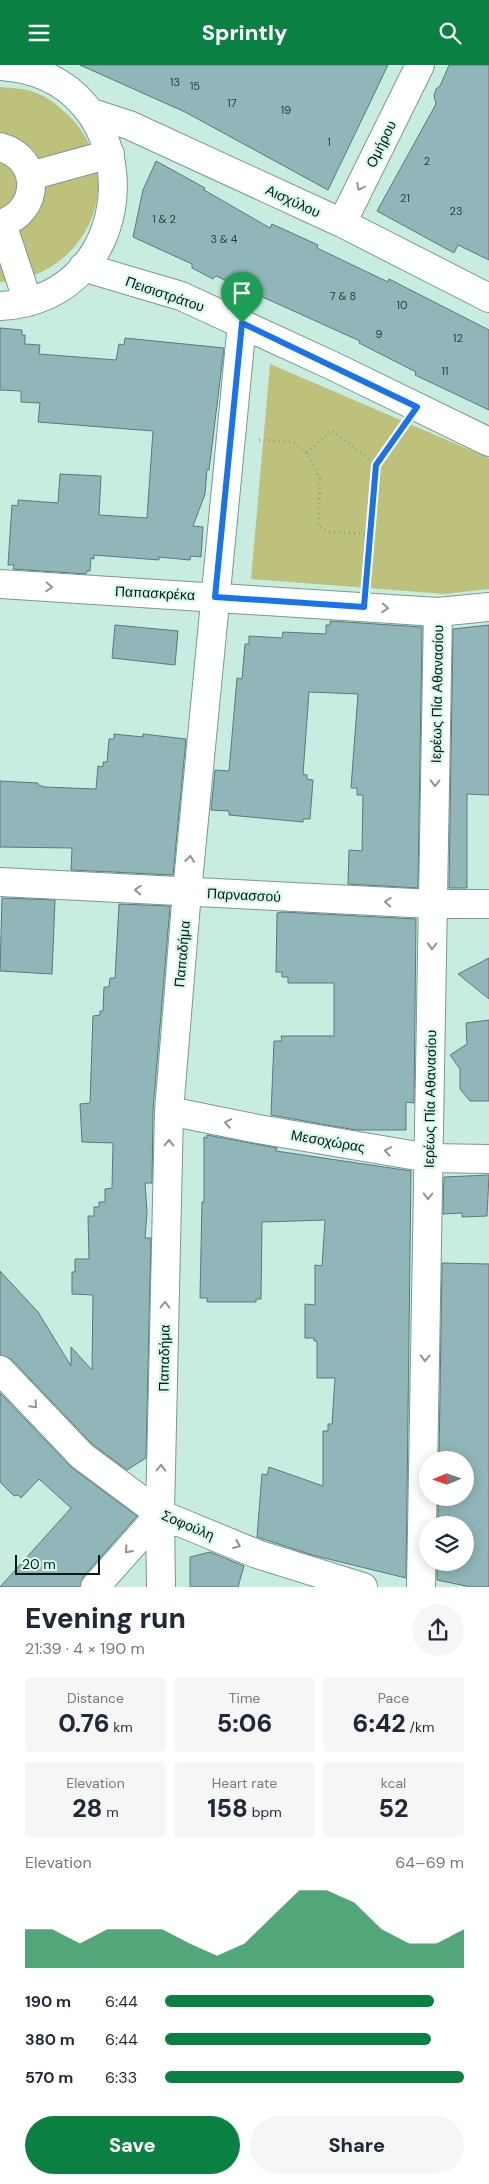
<!DOCTYPE html>
<meta charset="utf-8">
<style>
:root{--surface:#fff;--page:#f6f6f7;--text:#1f2937;--muted:#747a83;--accent:#0b8043}
body{margin:0;font-family:"DM Sans",sans-serif;background:var(--page);color:var(--text);height:100vh;display:flex;flex-direction:column;font-size:19px;white-space:nowrap}
*{box-sizing:border-box;margin:0}
p{font-size:16px;color:var(--muted)}
.icon{flex:none;width:28px;height:28px;fill:none;stroke:currentColor;stroke-width:2;stroke-linecap:round;stroke-linejoin:round}
.map{position:relative;height:1522px;overflow:hidden}
.sheet{display:flex;flex-direction:column;background:var(--surface);flex:1}
.sheet>*{flex:none}
.needle{width:32px;rotate:268deg}
.tools{position:absolute;left:419px;top:1386px;display:grid;gap:10px}
.tools a{display:grid;place-items:center;width:55px;height:55px;border-radius:50%;background:var(--surface);box-shadow:0 2px 12px #0003;font-size:25px}
.scale{position:absolute;left:15px;bottom:12px;width:85px;box-sizing:border-box;padding-left:5px;border:2px solid #091612;border-top:0;font-size:14px;line-height:18px;white-space:nowrap;color:#091612;-webkit-text-stroke:4px #d6faed;paint-order:stroke}
.pin{position:absolute;display:grid;place-items:center;width:42px;height:42px;color:#fff;margin:-51px -21px;border-radius:50% 50% 50% 0;rotate:-45deg;box-shadow:0 0 5px #0007}
.pin .icon{rotate:45deg}
.round{display:grid;place-items:center;flex:none;width:52px;height:52px;border-radius:26px;background:var(--page)}
.overview{display:flex;align-items:center;justify-content:space-between;height:85px;padding:0 25px}
h1{font-size:28px;font-weight:800;line-height:38px}
.figures{display:grid;grid-template-columns:repeat(3,1fr);gap:8px;height:85px;padding:5px 25px}
.figures div{display:grid;align-content:center;border-radius:5px;background:var(--page);text-align:center}
.figures b{font-size:25px;font-weight:800}
.figures small{font-size:14px;font-weight:400}
.figures p{font-size:14px}
.chart{height:140px;padding:10px 25px}
.chart p{display:flex;justify-content:space-between}
.chart svg{width:100%;height:90px;margin-top:5px;fill:var(--accent);opacity:.7}
.action{display:flex;gap:10px;margin-top:auto;padding:10px 25px}
.action a{flex:1;height:58px;border-radius:30px;background:var(--accent);color:#fff;font-size:20px;font-weight:800;line-height:58px;text-align:center}
.action a+a{background:var(--page);color:var(--text)}
ul{padding:0 25px;list-style:none;font-size:16px}
li{display:grid;grid-template-columns:80px 60px 1fr;align-items:center;height:38px}
li i{height:12px;border-radius:6px;background:var(--accent)}
header{display:flex;justify-content:space-between;align-items:center;height:65px;padding:0 25px;background:var(--accent);color:#fff;font-size:22px;font-weight:800}
.map>svg:first-child{display:block}
.green{fill:#bec17c}
.building{fill:#90b6b9;stroke:#577a7d}
.lines{fill:none;stroke-linecap:round;stroke-linejoin:round}
.street-casing{stroke:#799a8e;stroke-width:30}
.path{stroke:#88a49b;stroke-width:3;stroke-dasharray:1 4;stroke-linecap:butt}
.street{stroke:#fff;stroke-width:28}
.oneway{stroke:#909694}
.route-casing{stroke:#fff;stroke-width:10}
.route{stroke:#1a73e8;stroke-width:6}
.labels{text-anchor:middle;stroke-width:4.5;stroke-linejoin:round;paint-order:stroke}
.number-label{font-size:11px;fill:#2b3e3c}
.street-label{font-size:14px;fill:#091612;stroke:#d6faed}
</style>
<header><svg class="icon" aria-label="menu" viewBox="0 0 24 24"><path d="M4 6h16M4 12h16M4 18h16"/></svg>Sprintly<svg class="icon" aria-label="search" viewBox="0 0 24 24"><circle cx="10" cy="10" r="6"/><path d="M15 15l6 6"/></svg></header>
<div class="map">
<svg width="489" height="1522" viewBox="0 0 489 1522">
<rect width="100%" height="100%" fill="#c9ece0"/>
<path class="green" d="M0 22C9 23 18 23 27 25 42 28 57 39 68 50 132 112 87 214 0 217Z
M270 299 489 393V524L445 529 251 514Z"/>
<path class="building" d="M80 0H388L328 125 185 47Z
M449 0H489V195L458 180 454 188 377 146 436 39 434 31 436 24 440 21Z
M156 96 205 123 204 125 270 163 272 159 318 180 317 183 388 217 389 214 489 265V345L415 310 416 307 359 278 360 276 216 211 213 214 192 203V199L133 172 143 125Z
M0 263 22 265V270H25V279L40 280 39 289 116 295 119 279 124 280 125 273 224 283 209 405 207 404 205 429 193 461 203 462 201 492 191 491 190 495 159 492V495L94 490V494L91 493 90 506H87L86 509 13 504 14 500H8L12 440 18 441V435L58 438 60 409 101 411 99 450 147 453 153 366 38 357 40 338 21 337V326L0 325Z
M330 556 422 562 418 823 348 819 349 785 362 786 363 730H357V723H351L358 629 309 627 303 709 307 710V714L313 715 310 754H303V757L229 750V746L211 745 215 705 229 706 237 613 242 614 245 579H249V571L282 573 283 567 326 569V560H330Z
M115 560 178 566 175 600 112 593Z
M489 560V730L467 729V823H449L453 564Z
M114 669 143 672V669L186 674 173 810 71 805 72 783 0 782V716L38 718V720L45 722 96 724 98 701 103 702V697H107L109 674H114Z
M2 833 55 835 52 909 0 906Z
M119 839 170 841 153 1045 152 1118H145L147 1147 145 1173H151L146 1393 127 1405 92 1379 11 1294 0 1290V1206L38 1247 71 1301V1282L92 1305 93 1230 72 1229V1207H75V1194H89L88 1151H94V1142H99V1137H105V1124L112 1123 113 1078 82 1077 80 1039 90 1038 93 951 100 950V946H103L104 922H109L110 913H115Z
M282 847 416 854 414 1038 406 1037V1065H356L271 1050 274 976H282L281 971H334V918H288V912H282V907H276L277 848Z
M489 893V934L458 909Z
M489 955V1036H470L460 1024V1004L450 990 467 979 466 958Z
M207 1070 277 1083 276 1086 411 1106 406 1513 312 1490 257 1472 262 1409 267 1410 269 1402 323 1421V1366H328V1359H332L335 1313H317V1276H314V1273H305V1239L315 1240V1200L322 1201 325 1155 262 1157 261 1234H256V1237H207V1233H200L202 1137H204V1072L207 1073Z
M489 1110 487 1151 462 1152V1148L443 1149 444 1112Z
M442 1198 489 1199V1522H471L437 1515V1498H465V1460H438V1432H465V1395H439Z
M0 1328 71 1402 137 1451 83 1512 80 1522H0L71 1443 39 1414 21 1433 18 1430 14 1431 0 1417Z
M210 1487 244 1501 238 1522H190V1492Z"/>
<g class="lines">
<g class="street-casing">
<path id="street" d="M0 1C152 9 149 235 0 241
M92 48 129 60 342 158 489 233
M0 82C42 93 41 147 0 159
M30 111 110 89
M342 158 420 0
M2 159 28 237
M83 202 181 231 333 301 489 377
M0 519 438 547 489 542
M0 817 433 839H489
M169 1046 258 1064 429 1093 489 1094
M0 1305 82 1391 160 1449 257 1489 363 1522
M95 1522 160 1449
M161 1522 160 1449 169 1046 187 827 242 258
M421 1522 438 547"/>
</g>
<path class="path" d="M259 375 293 377 307 388 320 414 318 460 329 467 370 469
M307 388 332 365 376 400
M366 514 376 400 401 366"/>
<use href="#street" class="street"/>
</g>
<defs><path id="oneway-chevron" d="M-2-3.5L2.5 0L-2 3.5" fill="none" stroke-width="1.6" stroke-linecap="round" stroke-linejoin="round" transform="scale(1.25)"/></defs>
<g class="oneway">
<use href="#oneway-chevron" transform="translate(360 122) rotate(116)"/>
<use href="#oneway-chevron" transform="translate(49 522) rotate(3)"/>
<use href="#oneway-chevron" transform="translate(385 543) rotate(4)"/>
<use href="#oneway-chevron" transform="translate(435 718) rotate(91)"/>
<use href="#oneway-chevron" transform="translate(190 794) rotate(-84)"/>
<use href="#oneway-chevron" transform="translate(138 825) rotate(-177)"/>
<use href="#oneway-chevron" transform="translate(388 837) rotate(-177)"/>
<use href="#oneway-chevron" transform="translate(432 881) rotate(91)"/>
<use href="#oneway-chevron" transform="translate(228 1058) rotate(-169)"/>
<use href="#oneway-chevron" transform="translate(169 1078) rotate(-89)"/>
<use href="#oneway-chevron" transform="translate(388 1086) rotate(-170)"/>
<use href="#oneway-chevron" transform="translate(428 1131) rotate(91)"/>
<use href="#oneway-chevron" transform="translate(165 1240) rotate(-89)"/>
<use href="#oneway-chevron" transform="translate(425 1293) rotate(91)"/>
<use href="#oneway-chevron" transform="translate(34 1340) rotate(47)"/>
<use href="#oneway-chevron" transform="translate(161 1403) rotate(-89)"/>
<use href="#oneway-chevron" transform="translate(237 1480) rotate(23)"/>
<use href="#oneway-chevron" transform="translate(128 1485) rotate(132)"/>
</g>
<g class="lines">
<g class="route-casing">
<path id="route" d="M242 258 417 342 376 400 364 542 215 532Z"/>
</g>
<use href="#route" class="route"/>
</g>
<g class="labels">
<g class="number-label">
<text x="175" y="21">13</text>
<text x="195" y="25">15</text>
<text x="232" y="42">17</text>
<text x="286" y="49">19</text>
<text x="329" y="81">1</text>
<text x="427" y="100">2</text>
<text x="405" y="137">21</text>
<text x="456" y="150">23</text>
<text x="164" y="158">1 &amp; 2</text>
<text x="224" y="178">3 &amp; 4</text>
<text x="343" y="235">7 &amp; 8</text>
<text x="402" y="244">10</text>
<text x="379" y="273">9</text>
<text x="458" y="277">12</text>
<text x="445" y="310">11</text>
</g>
<g class="street-label">
<text transform="translate(381 79) rotate(-64)" y="5">Ομήρου</text>
<text transform="translate(293 136) rotate(25)" y="5">Αισχύλου</text>
<text transform="translate(165 229) rotate(19)" y="5">Πεισιστράτου</text>
<text transform="translate(155 528) rotate(3)" y="5">Παπασκρέκα</text>
<text transform="translate(437 629) rotate(-89)" y="5">Ιερέως Πία Αθανασίου</text>
<text transform="translate(244 830) rotate(3)" y="5">Παρνασσού</text>
<text transform="translate(182 889) rotate(-85)" y="5">Παπαδήμα</text>
<text transform="translate(430 1034) rotate(-89)" y="5">Ιερέως Πία Αθανασίου</text>
<text transform="translate(328 1076) rotate(10)" y="5">Μεσοχώρας</text>
<text transform="translate(164 1293) rotate(-89)" y="5">Παπαδήμα</text>
<text transform="translate(188 1460) rotate(23)" y="5">Σοφούλη</text>
</g>
</g>
</svg>
<div class="tools">
<a><svg class="needle" viewBox="-14 -14 28 28"><path d="M0-13l5 13h-10z" fill="#e53935"/><path d="M0 13l5-13h-10z" fill="#747a83"/></svg></a>
<a><svg class="icon" aria-label="layers" viewBox="0 0 24 24"><path d="M12 4l9 5-9 5-9-5zM3 14l9 5 9-5"/></svg></a>
</div>
<div class="scale">20 m</div>
<div class="pin" style="left:242px;top:258px;background:#1e9e55"><svg class="icon" aria-label="arrive" viewBox="0 0 24 24"><path d="M6 21V4h12l-3 4 3 4H6"/></svg></div>
</div>
<section class="sheet">
<div class="overview"><div><h1>Evening run</h1><p>21:39 · 4 × 190 m</p></div><a class="round"><svg class="icon" aria-label="share" viewBox="0 0 24 24"><path d="M12 15V3M7 8l5-5 5 5M5 13v7h14v-7"/></svg></a></div>
<div class="figures">
<div><p>Distance</p><b>0.76<small> km</small></b></div>
<div><p>Time</p><b>5:06</b></div>
<div><p>Pace</p><b>6:42<small> /km</small></b></div>
</div>
<div class="figures">
<div><p>Elevation</p><b>28<small> m</small></b></div>
<div><p>Heart rate</p><b>158<small> bpm</small></b></div>
<div><p>kcal</p><b>52</b></div>
</div>
<div class="chart"><p><span>Elevation</span>64–69 m</p>
<svg viewBox="0 0 160 44" preserveAspectRatio="none"><path d="M0 44V25L10 25L20 32L30 25L40 25L50 25L60 32L70 38L80 32L90 19L100 6L110 6L120 12L130 25L140 32L150 32L160 25V44z"/></svg>
</div>
<ul>
<li><b>190 m</b>6:44<i style="width:90%"></i></li>
<li><b>380 m</b>6:44<i style="width:89%"></i></li>
<li><b>570 m</b>6:33<i style="width:100%"></i></li>
</ul>
<div class="action"><a>Save</a><a>Share</a></div>
</section>
